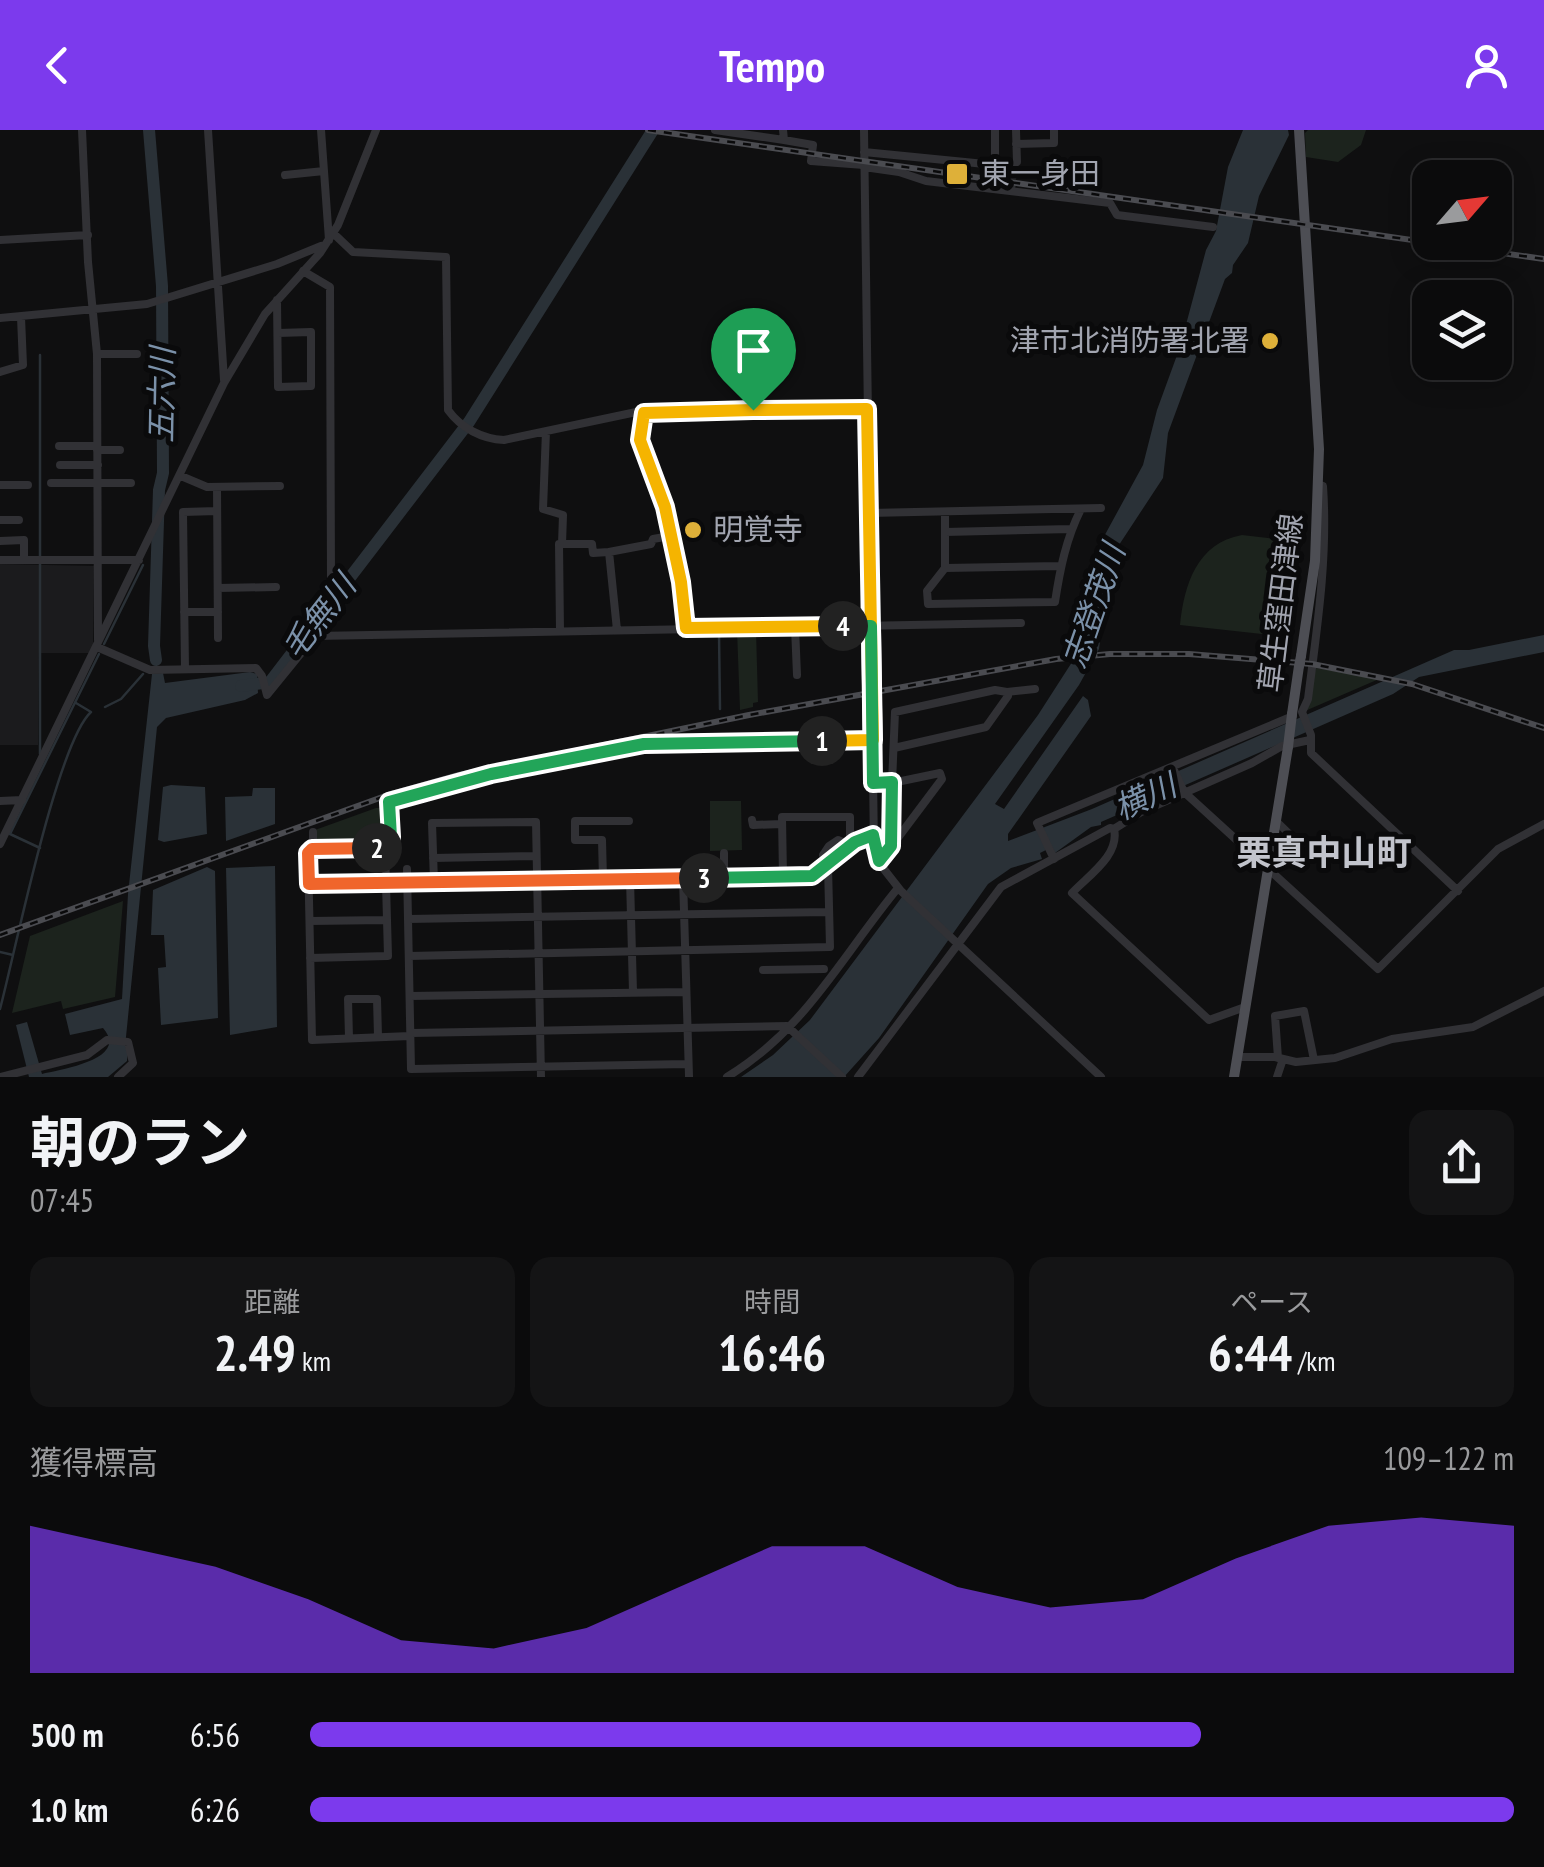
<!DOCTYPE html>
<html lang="ja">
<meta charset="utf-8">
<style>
:root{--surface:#0b0b0c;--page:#141415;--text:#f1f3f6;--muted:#9a9b9d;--line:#2b2b2d;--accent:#7c3aed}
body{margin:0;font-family:"PT Sans Narrow","Noto Sans JP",sans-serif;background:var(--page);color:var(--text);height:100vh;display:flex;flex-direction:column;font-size:38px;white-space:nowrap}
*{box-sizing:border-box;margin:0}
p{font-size:32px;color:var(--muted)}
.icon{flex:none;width:55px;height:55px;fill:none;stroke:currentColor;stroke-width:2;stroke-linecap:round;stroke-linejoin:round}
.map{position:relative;height:947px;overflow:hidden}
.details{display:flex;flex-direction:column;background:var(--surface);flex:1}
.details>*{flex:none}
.needle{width:65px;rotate:62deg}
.buttons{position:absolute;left:1412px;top:30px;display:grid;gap:20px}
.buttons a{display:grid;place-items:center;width:100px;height:100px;border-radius:20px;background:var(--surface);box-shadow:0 5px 25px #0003,0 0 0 2px var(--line);font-size:50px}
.pin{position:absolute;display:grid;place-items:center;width:85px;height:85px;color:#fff;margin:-102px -42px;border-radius:50% 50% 50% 0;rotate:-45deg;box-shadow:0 0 10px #0007}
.pin .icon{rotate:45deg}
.km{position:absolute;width:50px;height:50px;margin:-25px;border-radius:50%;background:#222;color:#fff;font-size:28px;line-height:50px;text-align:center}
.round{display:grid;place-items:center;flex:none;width:105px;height:105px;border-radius:20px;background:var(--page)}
.summary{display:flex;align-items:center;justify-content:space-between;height:170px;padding:0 30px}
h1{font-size:55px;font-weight:700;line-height:75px}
.metrics{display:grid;grid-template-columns:repeat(3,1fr);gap:15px;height:170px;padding:10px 30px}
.metrics div{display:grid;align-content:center;border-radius:20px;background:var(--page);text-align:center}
.metrics b{font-size:50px;font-weight:700}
.metrics small{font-size:28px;font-weight:400}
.metrics p{font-size:28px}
.chart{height:280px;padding:20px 30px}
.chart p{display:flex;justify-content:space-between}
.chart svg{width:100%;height:180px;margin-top:10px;fill:var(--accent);opacity:.7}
ul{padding:0 30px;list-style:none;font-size:32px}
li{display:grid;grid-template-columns:160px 120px 1fr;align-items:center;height:75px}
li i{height:25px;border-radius:12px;background:var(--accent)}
header{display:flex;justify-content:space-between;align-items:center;height:130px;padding:0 30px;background:var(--accent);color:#fff;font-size:45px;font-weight:700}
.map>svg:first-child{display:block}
.built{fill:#1b1b1d}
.green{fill:#1c231d}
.water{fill:#2a3137}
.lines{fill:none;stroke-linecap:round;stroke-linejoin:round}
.stream{stroke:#2a3137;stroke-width:2.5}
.river{stroke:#2a3137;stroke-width:12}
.minor-tunnel{stroke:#2c2d30;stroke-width:8;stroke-dasharray:8 4;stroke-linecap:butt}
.minor{stroke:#313135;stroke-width:8}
.major{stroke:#4d4e54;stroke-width:10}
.rail-casing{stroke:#4a4b50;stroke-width:6}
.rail{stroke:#0a0a0b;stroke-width:2.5;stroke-dasharray:8;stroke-linecap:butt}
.major-bridge{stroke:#4d4e54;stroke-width:10}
.split-1-casing{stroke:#fff;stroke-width:20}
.split-2-casing{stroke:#fff;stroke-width:20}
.split-3-casing{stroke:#fff;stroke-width:20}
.split-4-casing{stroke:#fff;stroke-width:20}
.split-5-casing{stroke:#fff;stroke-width:20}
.split-1{stroke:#f5b400;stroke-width:12}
.split-2{stroke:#22a559;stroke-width:12}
.split-3{stroke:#f0652b;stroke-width:12}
.split-4{stroke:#22a559;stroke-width:12}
.split-5{stroke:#f5b400;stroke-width:12}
.poi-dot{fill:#deb039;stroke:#0a0a0b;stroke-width:4}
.labels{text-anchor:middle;stroke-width:10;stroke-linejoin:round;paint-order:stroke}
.poi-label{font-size:30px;fill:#a2a5b0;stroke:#0a0a0b;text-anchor:start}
.street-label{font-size:30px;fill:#a2a5b0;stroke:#0a0a0b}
.water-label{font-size:32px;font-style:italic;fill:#7b91a9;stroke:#0a0a0b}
.quarter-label{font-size:35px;font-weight:bold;fill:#c2c4cc;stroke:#0a0a0b}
</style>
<header><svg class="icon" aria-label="back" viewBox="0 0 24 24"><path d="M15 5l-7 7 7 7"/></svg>Tempo<svg class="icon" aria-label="person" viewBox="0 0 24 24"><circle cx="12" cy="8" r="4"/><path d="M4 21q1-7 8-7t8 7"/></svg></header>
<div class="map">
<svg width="1544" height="947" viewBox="0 0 1544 947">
<rect width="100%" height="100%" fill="#0f0f10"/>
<path class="built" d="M0 434 94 436 93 515 90 523H39L38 615H0Z"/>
<path class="green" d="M1308 0H1366L1361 15 1338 32 1306 27 1305 3Z
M1242 405 1285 410 1277 494 1269 503 1262 504 1180 495C1184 455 1197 413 1242 405Z
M737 500H756L758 572 753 573V577L740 580Z
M1316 538 1379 549 1305 581Z
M710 671H741L742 720 710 721Z
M376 678H386L387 706 358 708 357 715 315 716V700Z
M123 771 115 867 63 879 61 871 12 883 30 806Z"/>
<path class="water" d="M1243 0H1288L1289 5 1259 66 1248 113 1233 135 1232 143 1225 149 1168 303 1163 348 1117 418 1110 436 1099 519 1079 555 995 674 1004 679 1083 566 1088 570 1091 586 1008 704V711L1092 679 1454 520H1469L1544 505V522L1419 547 1393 564 1101 692V695L1091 697 1055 723 1052 717 1040 723 1042 729 1011 738 988 754 879 908 844 947H741L773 925 810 890 1038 585 1074 529 1101 412 1143 335 1157 280 1180 217 1206 120 1216 101 1228 37Z
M250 542 257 544 258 563 245 570 166 588 157 597 125 917 128 918 127 931 108 947H29L16 895 27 892 42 944C63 939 130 929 103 898L70 905 65 884 122 869 128 764 152 544 163 543 165 553Z
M171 655 205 657 207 704 164 712 158 710 163 657Z
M253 658H275V694L226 711 225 667 252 666Z
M275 736 277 897 230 905 226 738Z
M207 737 215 741 218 888 161 895 158 838 166 837 164 805H151L153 760Z"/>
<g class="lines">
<path class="stream" d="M719 503 720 579
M104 514 143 435
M105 577 121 569 143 544
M40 624V225
M40 718 10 704 99 524
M0 822 13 825
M0 879C15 823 57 613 91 582L76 573"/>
<path class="river" d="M149 0 162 156 163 343 159 360 154 516 156 530
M241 556 270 552 469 292 653 0"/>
<path class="minor-tunnel" d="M1011 61 1013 40"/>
<path class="minor" d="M82 0 88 132 97 224 98 510
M208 0 224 250
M321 0 329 110
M715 0 784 10
M783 0 784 10 813 15 811 31 864 35
M864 0 874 717 883 738 901 761 1101 947
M1016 14 1054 13V0
M864 22 995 35V0
M995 35 1011 36 1017 32 1016 0
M864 37 899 42 926 51 1110 73 1117 85 1213 97
M285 45 324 41
M333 103 353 122 446 127 448 280C461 298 482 309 504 310L641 281 653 285 688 281 867 279
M0 110 88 105
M303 141 330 157 331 449
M277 170 278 257 311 256V202L278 203
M0 188 147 174 277 134 321 116
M97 224H137
M0 242 23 235 21 187
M644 283 640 310 659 356 667 386 681 452 686 498
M546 301 543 379 563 385 562 414
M59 316H97
M97 320H120
M60 335H98
M181 346 207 357 280 356
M51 353H131
M0 355H28
M1319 355 1323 356C1328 428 1317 498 1308 569L1302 582 1311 605V623L1458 761
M217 357 218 508
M945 382V438L1060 436
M869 383 1101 378
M0 390H19
M945 402 1071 399
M0 411 24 410V430
M609 422 651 414 653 409 670 406
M0 430H139
M945 438 927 461 928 474 1055 472C1060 439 1066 409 1081 379
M218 458 276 457
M184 482H218
M795 497 797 545
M560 501 559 414H592L593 423 609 422 617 500
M97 517 150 540 256 538 262 546 267 565 315 506 1021 493
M185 539 183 382 217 381
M1007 562 1035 559
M1173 638 1184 662 1378 839 1498 719 1544 694
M940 643 942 649 891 717 892 653Z
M873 653H892L895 582 995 560 1007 562 1008 566 986 597 894 618
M0 671 22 670
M389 671 491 643 645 614 873 610
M752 690 753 695 782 694
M1277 692 1314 728
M1114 699 1141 682 1252 633 1282 616 1310 610
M313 702V719
M0 714 224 253 265 184 320 123 338 95 376 0
M385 718 313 719 308 723 312 910 410 906
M724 723V747
M433 728 536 726
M1054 729 1037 693 1293 586
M407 739 411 939 687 934
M683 748 689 946
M603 749 602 710H575V691H629
M630 749 633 862
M434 752 432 693 536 692 541 947
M309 755 812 746C837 735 842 716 873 705
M408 789 829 782
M310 791 387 790
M409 826 830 817 828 736 823 725 829 716 838 710 850 715V687H782L783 746
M310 828 388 826 385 718 391 707 389 671
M763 840 824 839
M410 866 686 862
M411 903 787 896 842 947
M349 908 348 869H377L378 906
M1237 927H1275L1296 932 1335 928 1392 909 1473 897 1544 861
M1278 928 1275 886 1304 881 1314 930
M1 947 87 925 107 910 128 912 133 933 118 947
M727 947C806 899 841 827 898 758
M858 947 1001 757 1110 698 1114 699C1120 725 1089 745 1072 763L1209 890 1245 877
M1277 947 1283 929"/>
<path class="major" d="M1299 0 1319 319 1315 431 1301 526
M1292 584 1299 536
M1234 947 1288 617"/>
<g class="rail-casing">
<path id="rail" d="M648 0 1544 129
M0 805 388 665 459 645 749 585 1056 529 1110 524H1189L1312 534 1412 554 1544 598"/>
</g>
<use href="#rail" class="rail"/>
<path class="major-bridge" d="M1299 536 1301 526
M1288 617 1292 584"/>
</g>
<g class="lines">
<g class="split-1-casing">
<path id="split-1" d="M753 280 867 279 873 610 822 611"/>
</g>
<g class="split-2-casing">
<path id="split-2" d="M377 718H385L391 707 389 672 491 644 644 614 822 611"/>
</g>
<g class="split-3-casing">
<path id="split-3" d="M377 718 312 719 308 723 309 754 704 748"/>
</g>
<g class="split-4-casing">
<path id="split-4" d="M704 748 812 746 855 712 873 705 879 731 891 716 892 652 873 653 871 496H843"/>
</g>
<g class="split-5-casing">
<path id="split-5" d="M753 280 644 283 640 310 665 377 681 452 686 498 843 496"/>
</g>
<use href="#split-1" class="split-1"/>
<use href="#split-2" class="split-2"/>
<use href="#split-3" class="split-3"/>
<use href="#split-4" class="split-4"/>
<use href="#split-5" class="split-5"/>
</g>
<g class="poi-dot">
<rect x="945" y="32" width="24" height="24" rx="5"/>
<circle cx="1270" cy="211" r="10"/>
<circle cx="693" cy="400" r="10"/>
</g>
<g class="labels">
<g class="poi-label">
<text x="980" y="54">東一身田</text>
<text x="1250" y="221" text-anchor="end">津市北消防署北署</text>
<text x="713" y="410">明覚寺</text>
</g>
<g class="street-label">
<text transform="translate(1281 473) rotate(-83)" y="10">草生窪田津線</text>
</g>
<g class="water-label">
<text transform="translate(162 265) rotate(-89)" y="11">五六川</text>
<text transform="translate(1094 476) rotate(-71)" y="11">志登茂川</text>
<text transform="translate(319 487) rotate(-52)" y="11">毛無川</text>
<text transform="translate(1145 667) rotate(-25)" y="11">横川</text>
</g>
<g class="quarter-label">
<text x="1324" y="735">栗真中山町</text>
</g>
</g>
</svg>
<div class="buttons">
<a><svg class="needle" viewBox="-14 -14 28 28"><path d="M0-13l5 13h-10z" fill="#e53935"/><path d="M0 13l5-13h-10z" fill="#9a9b9d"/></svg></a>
<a><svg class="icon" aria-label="layers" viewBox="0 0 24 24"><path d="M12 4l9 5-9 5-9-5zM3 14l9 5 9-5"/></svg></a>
</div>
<div class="pin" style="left:753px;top:280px;background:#1e9e55"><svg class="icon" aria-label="arrive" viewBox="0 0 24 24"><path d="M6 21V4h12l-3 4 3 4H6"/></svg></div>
<b class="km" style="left:822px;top:611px">1</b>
<b class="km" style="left:377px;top:718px">2</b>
<b class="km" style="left:704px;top:748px">3</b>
<b class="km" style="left:843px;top:496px">4</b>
</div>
<section class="details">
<div class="summary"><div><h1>朝のラン</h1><p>07:45</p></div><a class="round"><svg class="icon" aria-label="share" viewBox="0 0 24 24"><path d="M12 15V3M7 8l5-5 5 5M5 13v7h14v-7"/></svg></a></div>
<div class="metrics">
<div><p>距離</p><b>2.49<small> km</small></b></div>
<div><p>時間</p><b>16:46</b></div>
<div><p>ペース</p><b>6:44<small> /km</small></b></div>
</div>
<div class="chart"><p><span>獲得標高</span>109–122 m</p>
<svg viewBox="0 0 160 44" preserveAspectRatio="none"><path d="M0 44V8L10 13L20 18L30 26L40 36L50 38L60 33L70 23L80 13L90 13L100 23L110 28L120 26L130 16L140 8L150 6L160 8V44z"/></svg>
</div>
<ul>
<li><b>500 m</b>6:56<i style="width:74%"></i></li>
<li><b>1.0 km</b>6:26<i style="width:100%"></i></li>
</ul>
</section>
